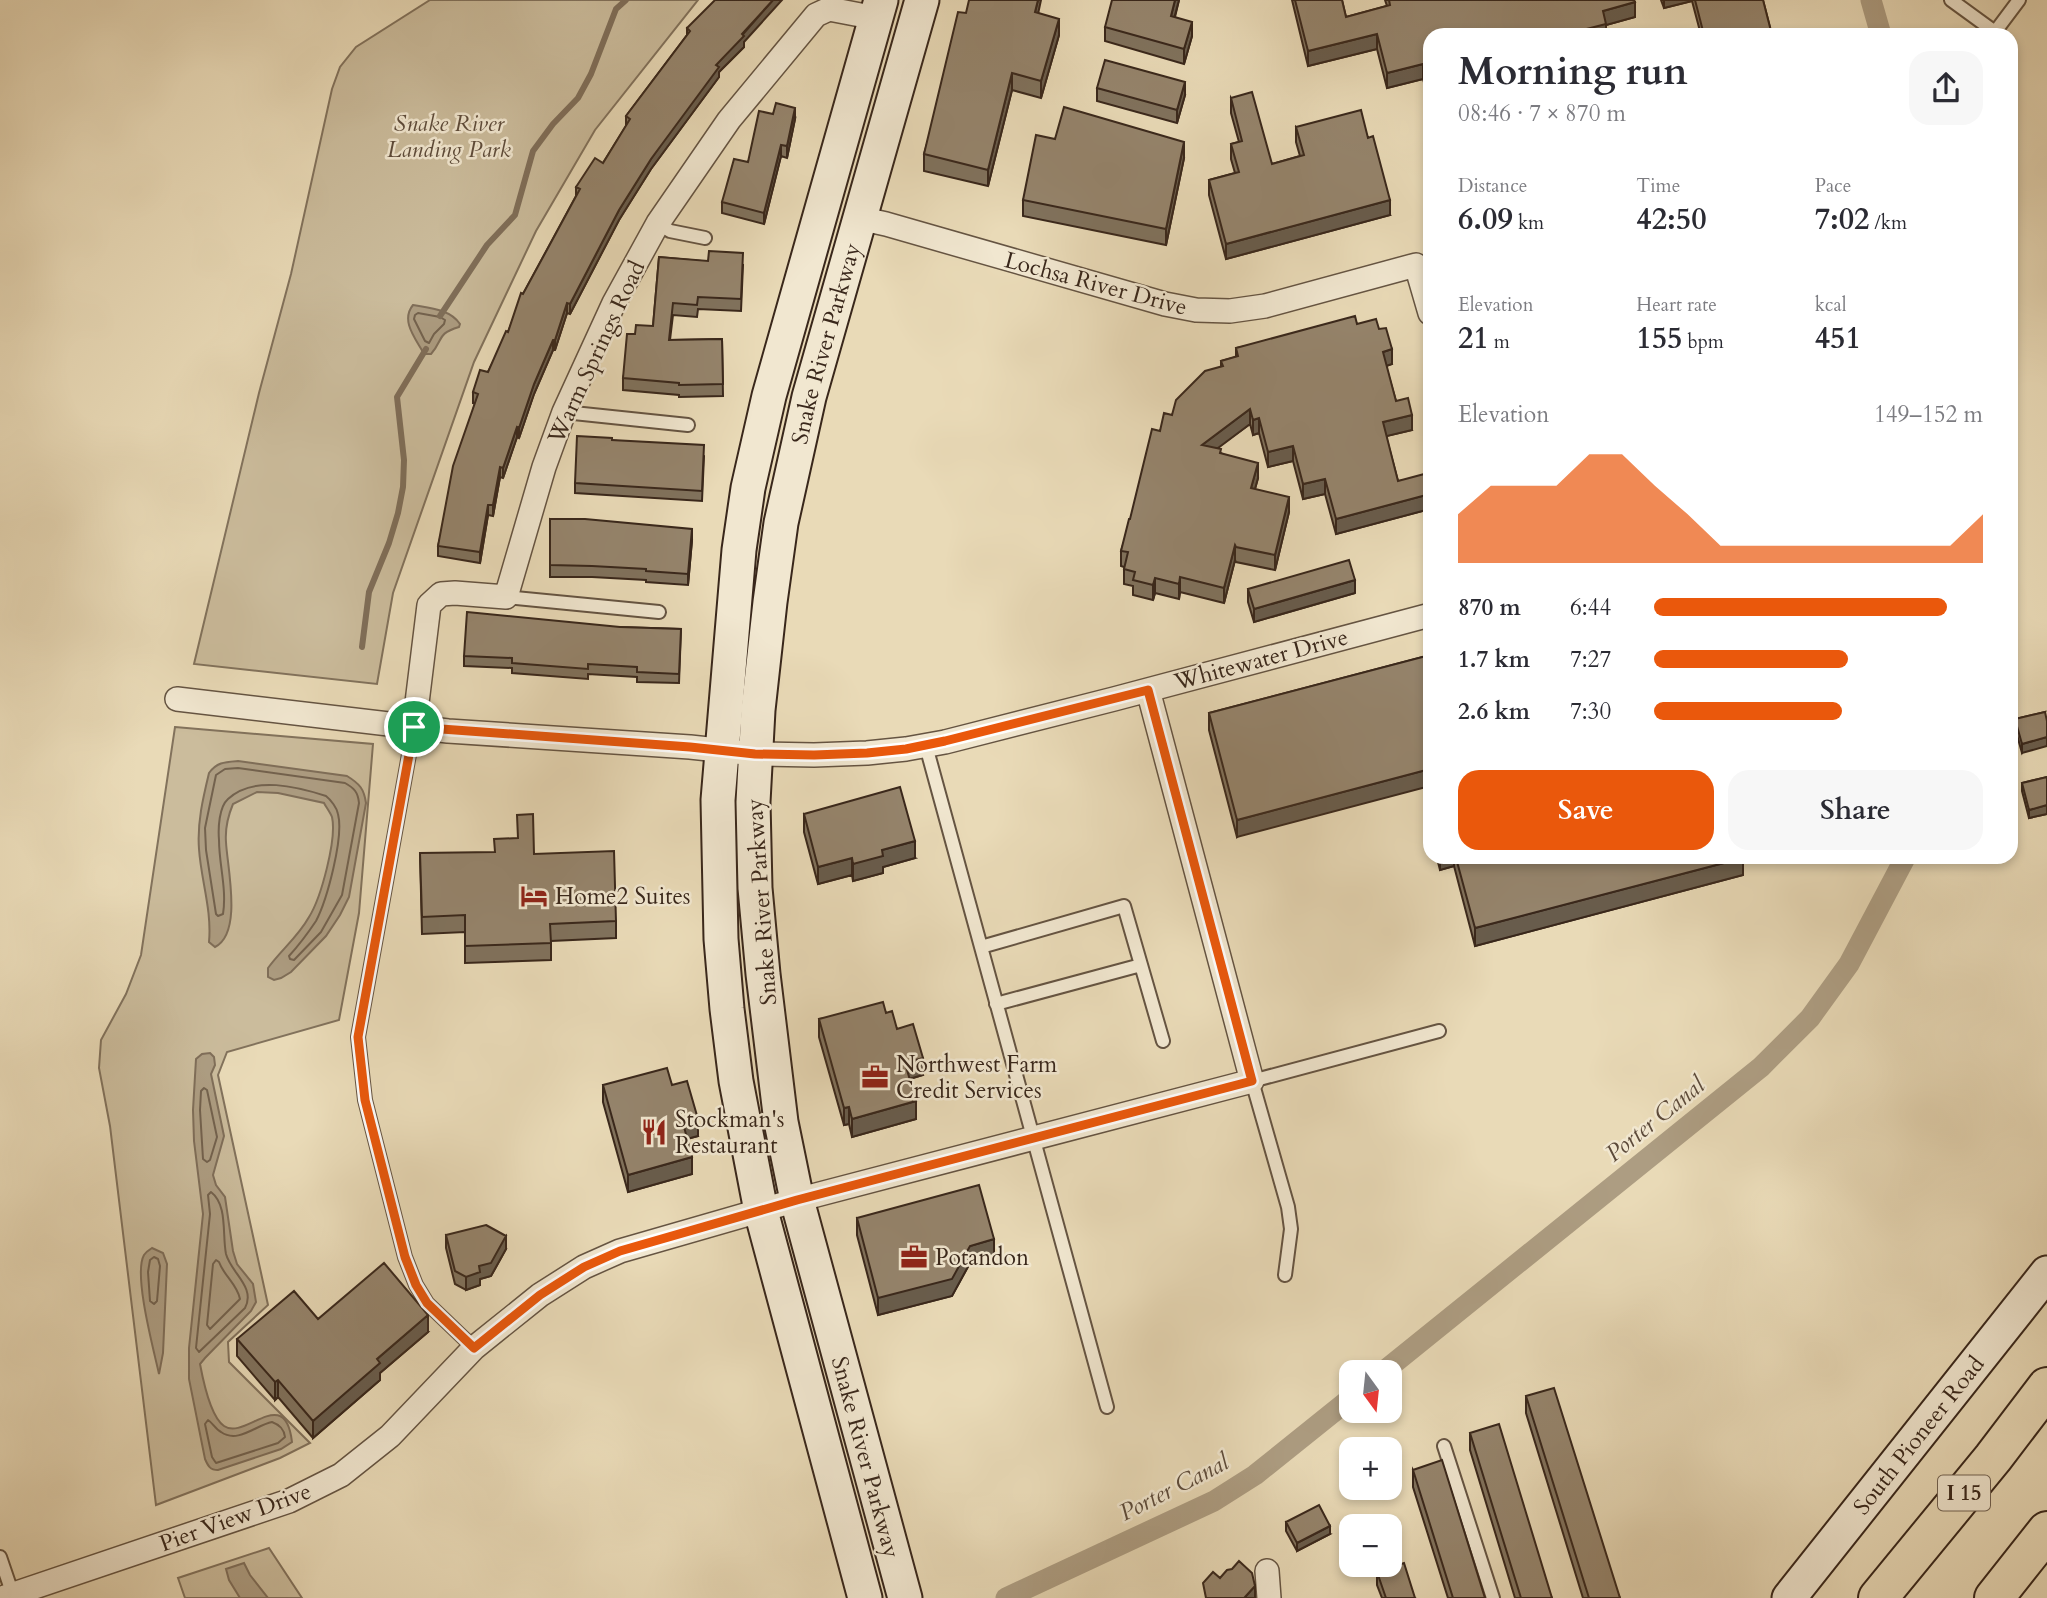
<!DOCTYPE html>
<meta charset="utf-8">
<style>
:root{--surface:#fff;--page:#f7f7f7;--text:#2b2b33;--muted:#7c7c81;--accent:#ea580c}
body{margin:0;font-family:Cardo,serif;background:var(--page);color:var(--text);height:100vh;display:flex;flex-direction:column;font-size:26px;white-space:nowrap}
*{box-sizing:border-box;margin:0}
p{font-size:23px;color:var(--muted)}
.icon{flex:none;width:38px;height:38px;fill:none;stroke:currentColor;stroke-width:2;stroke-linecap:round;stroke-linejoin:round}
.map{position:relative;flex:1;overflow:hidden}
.side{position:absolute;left:1423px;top:28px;width:595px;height:836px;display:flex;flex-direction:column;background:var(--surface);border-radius:21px;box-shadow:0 4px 10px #0003}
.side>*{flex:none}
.needle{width:46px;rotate:165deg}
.fabs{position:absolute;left:1339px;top:1360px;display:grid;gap:14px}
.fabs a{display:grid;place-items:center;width:63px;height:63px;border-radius:14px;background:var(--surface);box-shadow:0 4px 10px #0003;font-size:35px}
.pin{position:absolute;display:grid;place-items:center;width:60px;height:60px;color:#fff;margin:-30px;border:4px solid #fff;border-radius:50%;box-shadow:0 2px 7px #0007}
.round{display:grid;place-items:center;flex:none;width:74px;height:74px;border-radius:21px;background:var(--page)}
.overview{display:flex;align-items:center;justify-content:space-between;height:119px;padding:0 35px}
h1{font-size:38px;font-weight:700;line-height:52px}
.figures{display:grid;grid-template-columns:repeat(3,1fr);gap:10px;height:119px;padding:7px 35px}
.figures div{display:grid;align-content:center}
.figures b{font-size:30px;font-weight:700}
.figures small{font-size:19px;font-weight:400}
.figures p{font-size:19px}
.chart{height:196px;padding:14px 35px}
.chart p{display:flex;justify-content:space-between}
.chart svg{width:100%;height:126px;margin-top:7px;fill:var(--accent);opacity:.7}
.button{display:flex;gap:14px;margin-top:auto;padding:14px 35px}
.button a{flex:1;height:80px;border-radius:21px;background:var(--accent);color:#fff;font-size:28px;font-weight:700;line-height:80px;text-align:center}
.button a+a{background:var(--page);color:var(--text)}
ul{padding:0 35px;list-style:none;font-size:23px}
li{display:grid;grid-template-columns:112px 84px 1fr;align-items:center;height:52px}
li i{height:18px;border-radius:9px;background:var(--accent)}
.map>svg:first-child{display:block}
.green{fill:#cbbc9c;stroke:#82725c;stroke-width:2}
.water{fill:#ad9d82;stroke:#7f6e59;stroke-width:2}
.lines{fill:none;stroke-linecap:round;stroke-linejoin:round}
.shore{stroke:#73624e;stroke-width:2}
.stream{stroke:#7f6e59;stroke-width:6}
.canal{stroke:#ad9d82;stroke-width:21}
.lane-casing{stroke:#655442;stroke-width:16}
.street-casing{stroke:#655442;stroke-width:26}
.secondary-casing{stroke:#39271b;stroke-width:37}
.highway-casing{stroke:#39271b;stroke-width:42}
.lane{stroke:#f1e7d0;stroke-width:12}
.street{stroke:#f1e7d0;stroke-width:23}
.secondary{stroke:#f1e7d0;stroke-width:33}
.highway{stroke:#e9dab7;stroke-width:38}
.wall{fill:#80725d;stroke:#39271b;stroke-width:2}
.shaded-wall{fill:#685c4c;stroke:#39271b;stroke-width:2}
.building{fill:#95846c;stroke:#39271b;stroke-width:2}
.route-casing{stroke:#fff;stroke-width:14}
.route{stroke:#ea580c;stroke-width:9}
.labels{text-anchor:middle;stroke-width:5;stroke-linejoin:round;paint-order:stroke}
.shield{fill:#f1e7d0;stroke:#706151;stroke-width:2}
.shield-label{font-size:21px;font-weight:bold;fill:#39271b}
.park-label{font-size:23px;font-style:italic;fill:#5e4c3b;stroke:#f1e7d0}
.street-label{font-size:23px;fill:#39271b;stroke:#f1e7d0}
.poi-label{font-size:23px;fill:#39271b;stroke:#f1e7d0;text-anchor:start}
.water-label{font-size:24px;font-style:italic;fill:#5c4a3a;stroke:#f1e7d0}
</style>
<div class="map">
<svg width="2047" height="1598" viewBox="0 0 2047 1598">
<rect width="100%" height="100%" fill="#e9dab7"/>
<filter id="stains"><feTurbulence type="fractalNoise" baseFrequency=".00286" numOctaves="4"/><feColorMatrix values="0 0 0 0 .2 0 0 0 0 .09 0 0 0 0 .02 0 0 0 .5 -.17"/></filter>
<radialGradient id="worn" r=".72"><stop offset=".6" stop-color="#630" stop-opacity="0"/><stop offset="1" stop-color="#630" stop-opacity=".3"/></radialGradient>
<path class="green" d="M430 0H698L595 130 536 231 474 362 393 593 377 684 194 664 259 393 291 274 332 89 340 67 356 47Z
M175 727 373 744 359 913 339 1020 227 1052 218 1075 268 1305 228 1342 229 1362 310 1443 280 1458 156 1505 110 1126 99 1068 101 1040 126 994 141 955Z
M269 1548 302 1598H185L178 1578Z"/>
<path class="water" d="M413 305C429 308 450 309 460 324L459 327C436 334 444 339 431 354H424C416 339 400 321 413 305Z
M238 761 347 776C360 784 364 789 366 803L349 897 340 915 326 936 291 972 281 978 274 980 268 977V968C281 950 298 937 309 917 321 898 337 839 332 817 330 812 326 807 324 803L278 793 257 792 233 804C228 816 225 829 226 842 227 866 243 933 215 947L209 942C212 910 201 880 199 849 197 823 203 798 209 773 217 762 225 762 238 761Z
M210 1053 214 1057 215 1065 211 1074 224 1136 213 1175 216 1185 225 1197 233 1251 237 1264 253 1284 256 1302 251 1311 205 1358 200 1364C203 1380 211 1417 224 1426 245 1441 285 1383 292 1442L281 1449 218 1470C210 1470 208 1466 205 1459L189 1379V1348L203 1214 194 1141 193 1110 196 1059 202 1054Z
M152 1248 163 1253 167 1264 163 1353 159 1374C154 1351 133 1274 144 1255 146 1252 149 1250 152 1248Z
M244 1563 250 1575 268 1598H240L229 1580 226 1569Z"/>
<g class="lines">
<path class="shore" d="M418 313 440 317 445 320 444 324 434 334 429 343 425 341 414 319 415 315Z
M238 768 345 783C354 788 358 792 359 803L342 895 321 932 294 960 290 959 289 956C299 945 308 933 316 921 327 900 344 837 338 814 337 808 331 800 326 796 298 787 254 775 228 799 219 807 218 828 219 840 219 865 227 889 223 914L218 916 216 914 206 850 205 828 216 775 225 769Z
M204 1088 207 1090 217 1137 210 1160 207 1162 203 1159 200 1110 201 1091Z
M211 1192C228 1205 222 1235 226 1254 231 1273 256 1287 245 1308L199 1352 196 1348 210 1214 208 1195Z
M154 1257 158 1259 160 1266 157 1301 154 1304 150 1301 148 1272 150 1260Z
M216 1260 219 1262C224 1276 237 1284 240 1299L210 1329 207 1325 213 1264Z
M208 1420C213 1423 215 1429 221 1432 238 1444 256 1425 272 1422 280 1425 284 1429 285 1437L278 1443 216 1463 212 1457 205 1424Z"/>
<path class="stream" d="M440 316 487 245 515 215 533 151 553 124 578 98 591 74 616 9 626 0
M362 647 369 592 389 543 398 513 403 487 404 460 397 397 426 349"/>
<path class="canal" d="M1871 0 1881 35
M1383 1372 1761 1067 1810 1018 1849 964 1905 858
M1006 1598 1214 1501 1255 1475 1351 1398"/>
<g class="lane-casing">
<path id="lane" d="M1951 0 1995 32 2019 0
M658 223 670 231 705 238
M564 412 688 425
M506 597 659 612
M414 727 358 1037 365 1100 405 1257 416 1285 427 1303 474 1348
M926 746 1107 1407
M981 947 1124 906 1163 1041
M996 1004 1141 965
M1285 1275 1291 1229 1288 1207 1252 1081 1439 1031
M1444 1446 1493 1598
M0 1557 14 1598"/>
</g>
<g class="street-casing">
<path id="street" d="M859 218 886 224 1165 304 1196 310 1230 311 1265 306 1416 265 1430 313
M177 699 448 731 690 747 755 754 814 755 867 753 906 749 945 742 1114 699 1430 615
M414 727 429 605 441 594 455 593 506 597 544 467 564 412 614 303 658 223 729 120 816 15 829 9 876 18
M1267 1571 1269 1598
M2 1598 289 1501 341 1475 390 1436 474 1348 540 1295 584 1267 620 1251 797 1200 1252 1081 1148 690"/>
</g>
<g class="secondary-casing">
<g id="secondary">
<path d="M865 1598 761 1211 736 1081 727 1009 721 939 718 800 739 550 748 488 769 396 881 0"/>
<path id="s1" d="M905 1598 797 1200 781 1122 763 974 755 888 753 802 758 710 770 602 781 523 809 397 922 0"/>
<path id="s2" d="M1789 1598 2047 1273"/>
</g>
</g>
<g class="highway-casing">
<path id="highway" d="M1878 1598 1993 1458 2047 1387
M1994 1598 2047 1531"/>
</g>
<use href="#lane" class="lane"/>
<use href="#street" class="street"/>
<use href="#secondary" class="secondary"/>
<use href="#highway" class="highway"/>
</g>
<path class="wall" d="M1179 0 1175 17 1192 36 1184 64 1105 41V27Z
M1292 0H1342L1346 17 1387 6 1385 0H1634L1635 17 1606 25V35H1430V85L1425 86 1423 79 1387 88 1377 49 1308 66Z
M1661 0H1763L1772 35H1701L1692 1 1664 8Z
M966 13H1038L1059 35 1041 98 1012 90 988 186 924 171V154Z
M687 28 744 42V47L719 72V77L651 169 619 220 570 314 567 313 555 350H553L534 394 519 438 517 437 503 478 500 477 493 516 488 515 480 563 438 556V546L475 403H473V392L488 372 508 332 523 294 576 196V187L603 163 626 126V116L687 35Z
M1097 88 1185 95 1177 123 1097 101Z
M1231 98 1272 164 1300 156 1296 142V127L1390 215 1226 259 1209 195V180L1235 173 1231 159V144L1239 142 1231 113Z
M795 119 787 158 781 156 764 224 722 213V202L748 162Z
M1055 139 1184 158 1166 245 1023 216V200Z
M659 257 743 265 741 311 698 309 697 317 673 315 670 340 722 339 723 396 679 397V395L623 390V378L635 334 653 326Z
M1357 324 1379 329 1392 364 1386 366 1396 401 1412 430 1386 436 1398 481 1430 478V509L1336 534 1325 494 1303 499 1293 461 1268 467 1259 433 1253 435 1250 424 1217 448 1221 453 1258 478 1255 489 1289 512 1275 570 1236 562 1235 560 1224 603 1180 592 1179 599 1155 593 1153 600 1133 595V586L1124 584V567L1121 566V551L1160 431 1172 415 1221 366V361L1236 357V348Z
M612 440 704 456 702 501 575 493V483Z
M550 519 692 540 688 585 646 582V580L592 577H550Z
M1248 589 1355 593 1254 622 1248 602Z
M620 627 681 629 679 683 637 682V677L588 674V679L512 673V668L464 666V656Z
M1430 655 1237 837 1209 730V713Z
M2045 712 2022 753 2015 728V719Z
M2047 777V814L2029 818 2022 791V783Z
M804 814 915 858 883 867V873L853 881 852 875 818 884 804 832Z
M420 853 534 854 616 921V938L551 941V960L465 963V932L422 934Z
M1437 858H1743V875L1475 946 1454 866 1440 870Z
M886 1013 897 1029 923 1075 910 1079 916 1119 852 1137 849 1124 844 1125 819 1037V1019Z
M603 1085H672L698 1136 687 1139 692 1174 628 1192 603 1102Z
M857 1218 994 1256 970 1263 952 1296 878 1315 857 1235Z
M446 1235 506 1249 491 1276 480 1279V1285L466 1290 455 1284 446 1248Z
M318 1319 428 1332 380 1373V1380L313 1438 278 1397 275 1400 237 1356V1339Z
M1526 1396 1620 1598H1583L1526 1413Z
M1470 1433 1552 1598H1515L1470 1450Z
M1413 1470 1485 1598H1448L1413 1487Z
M1286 1522 1330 1534 1297 1551 1286 1531Z
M1377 1572 1415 1598H1382L1377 1585Z"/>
<path class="shaded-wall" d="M773 0H782L744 42V47L719 72V77L651 169 619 220 570 314V304L619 210 651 159 716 65Z
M1038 0H1041L1035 28V12Z
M1175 0H1179L1171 30V16Z
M1664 0H1692V1L1664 8Z
M1635 2V17L1606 25V35H1563L1603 11Z
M1059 19V35L1041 98V81Z
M1192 22V36L1184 64V49Z
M1377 34V49L1308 66V51Z
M1423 64V79L1387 88V73Z
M1430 70V85L1425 86V71Z
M1012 73V90L988 186V170Z
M1185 82V95L1177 123V110Z
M795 108V119L787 158V146Z
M1184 142V158L1166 245V229Z
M781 145V156L764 224V213Z
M1390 200V215L1226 259V244Z
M567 303V313L555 350V340Z
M553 340V350L534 394 519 438V428L534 384Z
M1392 349V364L1383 367V352Z
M1250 409V424L1202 460V445Z
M1412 415V430L1383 437V422Z
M1259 418V433L1253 435V420Z
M517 427V437L503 478V468Z
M1293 446V461L1268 467V452Z
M1258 463V478L1251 503V488Z
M500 467V477L493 516V505Z
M1325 479V494L1303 499V484Z
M1430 494V509L1336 534V519Z
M1289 497V512L1275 570V555Z
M488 505V515L480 563V552Z
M692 529V540L688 585V574Z
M1235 545V560L1224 603V588Z
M1180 577V592L1179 599V584Z
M1155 578V593L1153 600V585Z
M1355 580V593L1254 622V609Z
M2047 737V746L2022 753V744Z
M1430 769V786L1237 837V820Z
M2047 805V814L2029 818V810Z
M915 841V858L883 867V873L853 881V864L882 850Z
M852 858V875L818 884V867Z
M1440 858H1454V866L1440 870Z
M1743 858V875L1475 946V928Z
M923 1058V1075L905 1080V1063Z
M916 1101V1119L852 1137V1119Z
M849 1107V1124L844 1125V1108Z
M698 1119V1136L683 1140V1123Z
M692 1157V1174L628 1192V1175Z
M506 1236V1249L491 1276 480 1279V1285L466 1290V1277L479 1266Z
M994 1239V1256L970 1263 952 1296 878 1315V1298L970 1246Z
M428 1315V1332L380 1373V1380L313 1438V1421L377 1359Z
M278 1380V1397L275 1400V1382Z
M1330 1526V1534L1297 1551V1543Z
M1255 1586V1598H1245V1597Z"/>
<path class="building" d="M715 0H773L742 34 744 36 716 65 719 67 651 159 619 210 570 304 567 303 555 340H553L534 384 519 428 517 427 503 468 500 467 493 505H488L480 552 438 546 453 466 478 394 473 392 480 370 488 372 506 331 508 332 521 293 523 294 580 189 576 187 595 158 603 163 630 119 626 116 690 31 687 28Z
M969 0H1038L1035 12 1059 19 1041 81 1012 73 988 170 924 154 958 12 966 13Z
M1112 0H1175L1171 16 1192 22 1184 49 1105 27Z
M1295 0H1342L1346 17 1390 5 1389 0H1634L1635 2 1603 11 1606 24 1563 35H1430V70L1425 71 1423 64 1387 73 1377 34 1308 51Z
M1695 0H1763L1772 35H1704Z
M1105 60 1185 82 1177 110 1097 88Z
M1252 92 1272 164 1304 155 1296 127 1361 110 1368 138 1373 136 1390 200 1226 244 1209 180 1239 172 1231 144 1242 141 1231 98Z
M776 103 795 108 787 146 781 145 764 213 722 202 734 159 748 162 759 111 773 114Z
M1064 107 1184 142 1166 229 1023 200 1036 135 1055 139Z
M709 251 743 253 741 299 698 297 697 305 673 303 669 340 722 339 723 384 679 385V383L623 378 627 334H635L636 325 653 326 659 257 708 261Z
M1355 316 1357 324 1376 319 1379 329 1386 328 1392 349 1383 352 1396 401 1408 398 1412 415 1383 422 1398 481 1428 473 1430 478V494L1336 519 1325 479 1303 484 1293 446 1268 452 1259 418 1253 420 1250 409 1202 445 1221 449 1220 453 1258 463 1251 488 1289 497 1275 555 1236 547 1235 545 1224 588 1180 577 1179 584 1155 578 1153 585 1133 580 1135 572 1124 569 1128 552 1121 551 1129 519H1130L1152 429 1160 431 1164 413 1172 415 1176 400 1205 371 1223 366 1221 361 1238 356 1236 348Z
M577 436 612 438V440L704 445 702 491 575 483Z
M550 519H585L692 529 688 574 646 571V569L592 566 550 565Z
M1349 560 1355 580 1254 609 1248 589Z
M467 612 620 627 681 629 679 674 637 672V667L588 664V669L512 663V658L464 656Z
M1430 655V769L1237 820 1209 713Z
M2045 712 2047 721V737L2022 744 2015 719Z
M2047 777V805L2029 810 2022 783Z
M900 787 915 841 882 850 883 856 853 864 852 858 818 867 804 814Z
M533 814 534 854 614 851 616 921 550 924 551 943 465 946V915L422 917 420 853 495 852 494 839 518 838 517 815Z
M1456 858H1743L1475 928Z
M883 1002 886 1013 892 1011 897 1029 913 1024 923 1058 905 1063 916 1101 852 1119 849 1107 844 1108 819 1019Z
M667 1068 672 1085 687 1081 698 1119 683 1123 692 1157 628 1175 603 1085Z
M979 1185 994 1239 970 1246 952 1279 878 1298 857 1218Z
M486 1225 506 1236 491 1263 479 1266 480 1272 466 1277 455 1271 446 1235Z
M384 1263 428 1315 377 1359 380 1363 313 1421 278 1380 275 1382 237 1339 294 1291 318 1319Z
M1554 1388 1620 1598H1589L1526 1396Z
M1499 1424 1552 1598H1521L1470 1433Z
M1442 1460 1485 1598H1453L1413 1470Z
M1319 1505 1330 1526 1297 1543 1286 1522Z
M1239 1561 1252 1573 1255 1586 1245 1597 1246 1598H1206L1203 1583 1213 1572 1220 1578 1227 1570 1232 1569Z
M1404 1563 1415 1598H1386L1377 1572Z"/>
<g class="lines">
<g class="route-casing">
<path id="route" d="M1148 690 1252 1081 797 1200 620 1251 584 1267 540 1295 474 1348 427 1303 416 1285 405 1257 365 1100 358 1037 414 727 690 747 755 754 814 755 867 753 906 749 945 741Z"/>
</g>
<use href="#route" class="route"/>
</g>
<defs>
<g id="hotel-bare" transform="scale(2.1)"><path d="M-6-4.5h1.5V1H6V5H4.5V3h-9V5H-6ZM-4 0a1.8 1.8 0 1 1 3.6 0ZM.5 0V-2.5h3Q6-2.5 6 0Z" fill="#8f2418" stroke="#f1e7d0" stroke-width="2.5" paint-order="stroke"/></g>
<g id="office-bare" transform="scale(2.1)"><path d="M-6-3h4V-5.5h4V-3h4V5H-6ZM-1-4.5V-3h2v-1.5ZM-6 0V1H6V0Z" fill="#8f2418" stroke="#f1e7d0" stroke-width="2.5" paint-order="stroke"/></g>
<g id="restaurant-bare" transform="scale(2.1)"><path d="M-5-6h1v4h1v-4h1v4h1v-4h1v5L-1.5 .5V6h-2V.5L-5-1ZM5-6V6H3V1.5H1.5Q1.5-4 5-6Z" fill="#8f2418" stroke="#f1e7d0" stroke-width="2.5" paint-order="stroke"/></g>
</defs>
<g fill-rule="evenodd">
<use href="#hotel-bare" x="534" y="896"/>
<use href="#office-bare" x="875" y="1077"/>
<use href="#restaurant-bare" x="654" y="1132"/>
<use href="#office-bare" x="914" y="1257"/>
</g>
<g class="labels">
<rect class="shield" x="1938" y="1475.5" width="52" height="35" rx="5"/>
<g class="shield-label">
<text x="1964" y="1500">I 15</text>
</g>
<g class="park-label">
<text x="449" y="131">Snake River<tspan x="449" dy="26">Landing Park</tspan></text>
</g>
<g class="street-label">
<text transform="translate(1096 283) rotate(15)" y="8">Lochsa River Drive</text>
<text dy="8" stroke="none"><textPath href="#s1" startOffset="1279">Snake River Parkway</textPath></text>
<text transform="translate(596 352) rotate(-65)" y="8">Warm Springs Road</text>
<text transform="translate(1261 659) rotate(-15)" y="8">Whitewater Drive</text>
<text transform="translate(761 902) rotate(-94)" y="8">Snake River Parkway</text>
<text dy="8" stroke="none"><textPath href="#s2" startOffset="208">South Pioneer Road</textPath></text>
<text transform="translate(866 1457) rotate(75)" y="8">Snake River Parkway</text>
<text transform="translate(235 1517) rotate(-20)" y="8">Pier View Drive</text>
</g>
<g class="poi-label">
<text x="555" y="904">Home2 Suites</text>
<text x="896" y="1072">Northwest Farm<tspan x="896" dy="26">Credit Services</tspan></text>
<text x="675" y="1127">Stockman's<tspan x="675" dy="26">Restaurant</tspan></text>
<text x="935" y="1265">Potandon</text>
</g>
<g class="water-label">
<text transform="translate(1655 1119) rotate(-39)" y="8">Porter Canal</text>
<text transform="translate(1174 1487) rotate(-27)" y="8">Porter Canal</text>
</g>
</g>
<rect width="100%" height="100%" filter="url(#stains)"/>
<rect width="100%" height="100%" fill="url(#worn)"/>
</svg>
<div class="fabs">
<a><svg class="needle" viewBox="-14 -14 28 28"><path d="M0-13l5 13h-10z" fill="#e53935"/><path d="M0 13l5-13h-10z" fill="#7c7c81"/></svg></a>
<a>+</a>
<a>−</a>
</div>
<div class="pin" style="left:414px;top:727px;background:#1e9e55"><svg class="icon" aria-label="arrive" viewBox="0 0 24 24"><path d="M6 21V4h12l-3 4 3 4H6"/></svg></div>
<section class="side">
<div class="overview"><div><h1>Morning run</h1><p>08:46 · 7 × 870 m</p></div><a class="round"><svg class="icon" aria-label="share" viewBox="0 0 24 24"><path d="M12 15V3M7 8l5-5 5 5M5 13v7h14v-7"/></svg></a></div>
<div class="figures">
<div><p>Distance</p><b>6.09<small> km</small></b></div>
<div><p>Time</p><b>42:50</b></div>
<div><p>Pace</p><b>7:02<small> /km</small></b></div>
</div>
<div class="figures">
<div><p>Elevation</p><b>21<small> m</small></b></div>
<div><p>Heart rate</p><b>155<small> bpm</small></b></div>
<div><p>kcal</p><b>451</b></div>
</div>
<div class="chart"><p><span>Elevation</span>149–152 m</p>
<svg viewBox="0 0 160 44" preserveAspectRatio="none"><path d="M0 44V27L10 17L20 17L30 17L40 6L50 6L60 17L70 27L80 38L90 38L100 38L110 38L120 38L130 38L140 38L150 38L160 27V44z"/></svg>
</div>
<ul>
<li><b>870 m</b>6:44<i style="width:89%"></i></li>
<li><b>1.7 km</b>7:27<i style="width:59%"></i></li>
<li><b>2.6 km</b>7:30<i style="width:57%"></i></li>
</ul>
<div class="button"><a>Save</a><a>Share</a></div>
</section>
</div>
